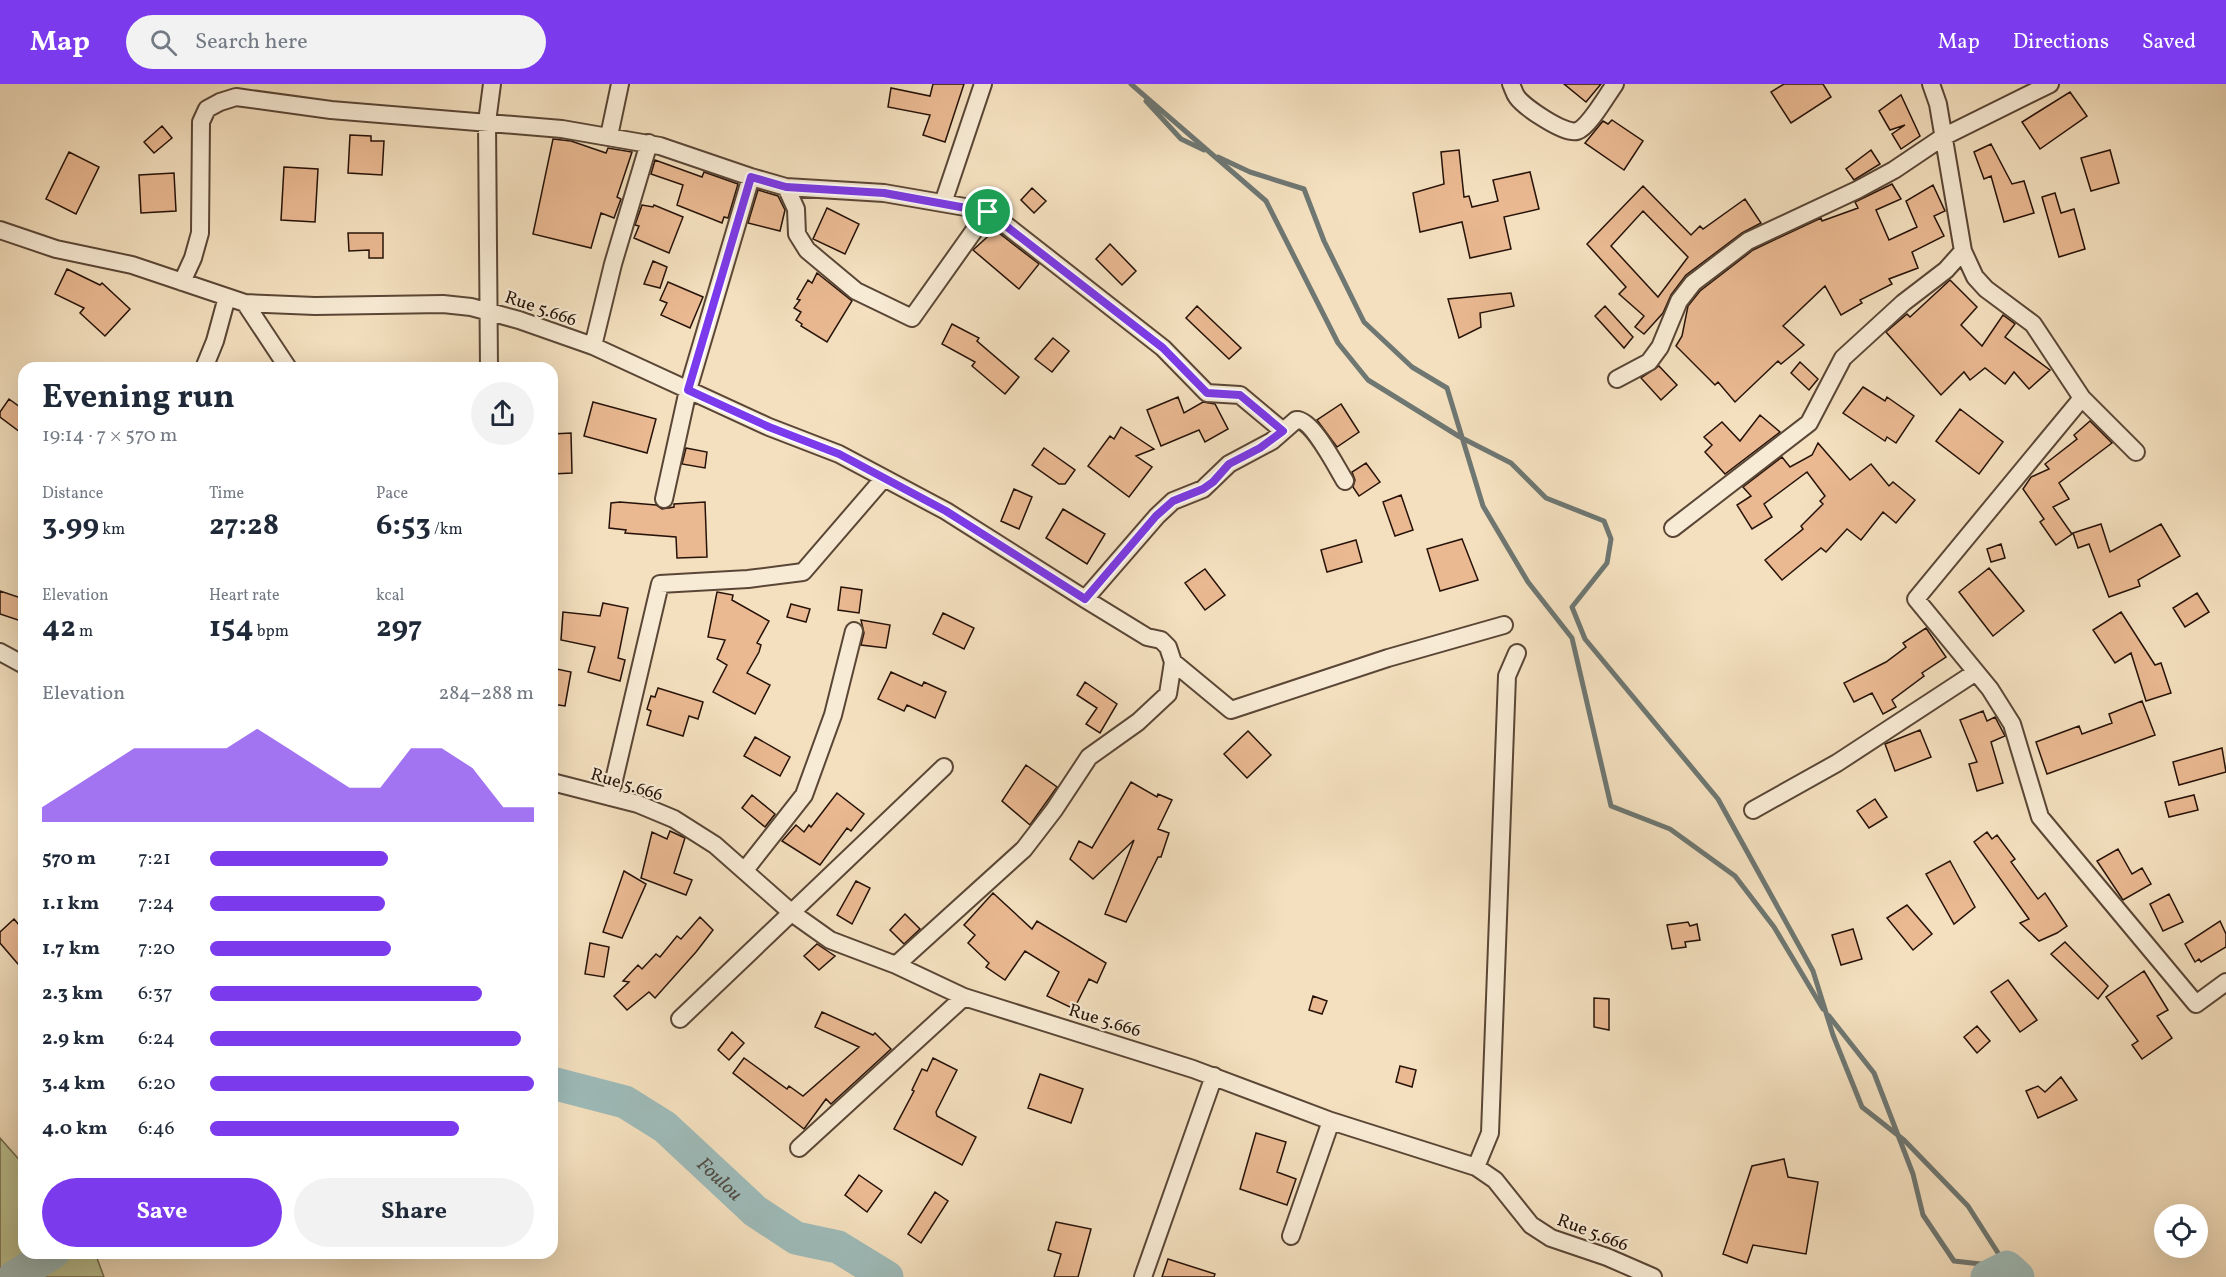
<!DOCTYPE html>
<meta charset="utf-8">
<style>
:root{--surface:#fff;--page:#f2f2f3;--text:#1f2937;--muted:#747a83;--accent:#7c3aed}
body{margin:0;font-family:Vollkorn,serif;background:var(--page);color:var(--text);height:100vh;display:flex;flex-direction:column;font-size:22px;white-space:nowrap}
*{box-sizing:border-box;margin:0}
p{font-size:20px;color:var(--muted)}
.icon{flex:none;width:33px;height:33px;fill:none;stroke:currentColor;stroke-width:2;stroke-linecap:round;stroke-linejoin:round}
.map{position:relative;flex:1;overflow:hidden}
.sheet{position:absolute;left:18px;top:278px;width:540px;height:897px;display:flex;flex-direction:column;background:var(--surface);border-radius:18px;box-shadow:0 6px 24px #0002}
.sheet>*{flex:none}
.buttons{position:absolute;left:2154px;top:1120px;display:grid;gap:12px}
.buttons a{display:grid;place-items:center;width:54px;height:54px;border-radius:50%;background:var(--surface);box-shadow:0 6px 24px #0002;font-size:30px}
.pin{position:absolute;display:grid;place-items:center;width:51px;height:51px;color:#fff;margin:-26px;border:3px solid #fff;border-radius:50%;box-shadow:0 2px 6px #0007}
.round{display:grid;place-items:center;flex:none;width:63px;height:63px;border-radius:32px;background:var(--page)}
.summary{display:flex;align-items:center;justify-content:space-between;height:102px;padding:0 24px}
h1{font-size:33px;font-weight:700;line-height:45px}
.stats{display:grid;grid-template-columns:repeat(3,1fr);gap:9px;height:102px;padding:6px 24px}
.stats div{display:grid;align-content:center}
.stats b{font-size:30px;font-weight:700}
.stats small{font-size:16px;font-weight:400}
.stats p{font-size:16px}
.chart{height:168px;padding:12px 24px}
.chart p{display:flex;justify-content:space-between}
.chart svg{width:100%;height:108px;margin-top:6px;fill:var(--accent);opacity:.7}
.button{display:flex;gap:12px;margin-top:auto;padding:12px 24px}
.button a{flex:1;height:69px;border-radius:36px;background:var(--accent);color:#fff;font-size:24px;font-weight:700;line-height:69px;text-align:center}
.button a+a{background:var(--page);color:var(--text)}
ul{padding:0 24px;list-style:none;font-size:20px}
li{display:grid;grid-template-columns:96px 72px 1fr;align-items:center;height:45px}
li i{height:15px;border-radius:8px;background:var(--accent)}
header{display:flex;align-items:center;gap:36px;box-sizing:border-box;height:84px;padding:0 30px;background:var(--accent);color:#fff}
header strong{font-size:28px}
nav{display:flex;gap:33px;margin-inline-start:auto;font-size:21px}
.search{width:420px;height:54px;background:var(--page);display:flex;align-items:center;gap:15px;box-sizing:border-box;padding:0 21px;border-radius:33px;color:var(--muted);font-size:22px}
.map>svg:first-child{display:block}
.green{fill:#bcc291;stroke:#716a4c;stroke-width:1.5}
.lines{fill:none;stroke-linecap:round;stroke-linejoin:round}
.stream{stroke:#6e7772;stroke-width:5}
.river{stroke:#9ebbb9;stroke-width:33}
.building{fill:#eab992;stroke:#261208;stroke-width:1.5;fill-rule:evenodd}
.minor-casing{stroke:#5a4636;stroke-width:20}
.minor{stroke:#f8ebd5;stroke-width:16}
.route-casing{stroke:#fff;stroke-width:12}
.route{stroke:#7c3aed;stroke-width:8}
.labels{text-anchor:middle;stroke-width:4.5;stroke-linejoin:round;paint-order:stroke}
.street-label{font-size:18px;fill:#261208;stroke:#f8ebd5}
.water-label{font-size:20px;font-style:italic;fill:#504d46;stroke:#f8ebd5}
</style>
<header>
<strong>Map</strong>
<div class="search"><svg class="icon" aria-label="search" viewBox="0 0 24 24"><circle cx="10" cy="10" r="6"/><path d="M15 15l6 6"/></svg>Search here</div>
<nav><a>Map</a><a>Directions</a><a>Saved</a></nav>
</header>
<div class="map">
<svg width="2226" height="1193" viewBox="0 0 2226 1193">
<rect width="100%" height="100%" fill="#f4e0bf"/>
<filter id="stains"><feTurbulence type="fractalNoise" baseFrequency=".00333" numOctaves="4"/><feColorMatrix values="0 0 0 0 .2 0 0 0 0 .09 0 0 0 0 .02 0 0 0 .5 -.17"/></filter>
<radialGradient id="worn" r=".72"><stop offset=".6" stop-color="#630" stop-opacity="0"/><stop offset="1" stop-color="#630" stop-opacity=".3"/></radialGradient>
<path class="green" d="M0 1054 24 1081V1168L95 1169 104 1193H0Z"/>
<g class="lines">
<path class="stream" d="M1131 0 1266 117 1338 259 1368 296 1460 353 1511 379 1546 414 1604 437 1611 455 1607 479 1572 523 1585 555 1718 715 1813 887 1833 951 1862 1023 1904 1056 1968 1122 2007 1183
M1146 17 1181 55 1204 66
M1218 73 1250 88 1304 105 1324 157 1364 238 1412 283 1447 304 1483 422 1528 498 1572 554 1611 722 1670 745 1735 792 1774 843 1823 925
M1829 932 1874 989 1913 1090 1923 1131 1954 1177 2007 1183"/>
<g class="river">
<path id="s1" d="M552 999 625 1018 665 1043 755 1127 796 1154 838 1163 887 1193"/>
<path d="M14 1193 54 1168"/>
<path d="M1987 1193 2007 1183 2018 1193"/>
</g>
</g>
<path class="building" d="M933 0H964L945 58 923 51 930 31 888 23 891 4 930 12Z
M1564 0H1601L1586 18Z
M1784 0H1823L1831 13 1791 39 1771 8Z
M2070 8 2087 32 2040 65 2022 38Z
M1901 11 1920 52 1901 65 1892 50 1905 41 1890 46 1879 27Z
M1612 36 1643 57 1624 86 1585 59 1603 37 1608 40Z
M162 42 172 54 154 69 144 58Z
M350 51 371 52V57H384L382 91 348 89Z
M553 55 571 57 606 69 608 64 632 68 617 113 621 115 614 134 601 129 591 164 533 150Z
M1991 60 2012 100 2024 97 2034 129 2004 138 1991 92 1984 95 1974 68Z
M1459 66 1464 113 1469 112 1472 123 1498 117 1493 96 1530 88 1539 125 1504 133 1511 165 1470 174 1462 138 1420 148 1413 109 1444 100 1441 68Z
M1871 66 1880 80 1854 96 1846 85Z
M2110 66 2119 99 2091 107 2081 74Z
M69 68 99 83 76 130 46 115Z
M655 76 702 93 704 88 738 100 728 134 724 133 722 139 677 121 683 101 651 90Z
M284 83 318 85 315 138 281 136Z
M174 89 176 127 141 129 139 91Z
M1892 100 1901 115 1876 126 1889 156 1917 143 1906 117 1933 101 1945 127 1934 132 1944 152 1912 168 1918 184 1889 195 1892 200 1860 216 1862 219 1841 231 1825 202 1783 242 1804 261 1781 280 1778 277 1735 318 1718 298 1715 301 1676 262 1682 252 1688 222 1700 207 1753 166 1821 134 1822 137 1858 124 1855 118Z
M1643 102 1691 151 1700 142 1703 145 1745 115 1761 139 1742 149 1686 191 1671 211 1663 229 1644 250 1635 243 1644 232 1619 210 1626 203 1587 160ZM1643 127 1688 173 1658 213 1611 162Z
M1032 104 1046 117 1034 129 1021 116Z
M758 106 778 112 785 126 780 147 748 139Z
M2055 109 2061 129 2074 125 2085 165 2059 173 2042 113Z
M642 121 653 123 654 121 683 133 669 169 634 154 639 142 635 141Z
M827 124 859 140 845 170 813 155Z
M995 146 1039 180 1019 205 973 166Z
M348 149H383V174H369V166L349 167Z
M1110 160 1136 187 1122 201 1096 175Z
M653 177 667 183 660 204 644 200Z
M67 185 100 201 102 199 130 225 105 252 80 229 84 224 55 210Z
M817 189 852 217 827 258 801 242 802 240 796 236 801 228 794 224 800 216 797 215 808 196 812 199Z
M1950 196 1977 223 1961 241 1982 262 2003 231 2015 240 2005 253 2050 286 2029 305 2014 288 2005 300 1985 284 1970 296 1964 288 1941 311 1886 248 1907 230 1910 233Z
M668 198 703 213 690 244 661 231 667 219 660 216Z
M1511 209 1514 222 1480 229 1481 243 1459 254 1448 215Z
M1197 222 1241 264 1229 275 1186 234Z
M1605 222 1633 253 1624 264 1595 232Z
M952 240 979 254 977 257 1019 293 1005 310 972 282 975 278 942 260Z
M1053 254 1069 267 1052 288 1035 275Z
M1800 278 1818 295 1809 306 1791 289Z
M1659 282 1677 301 1661 316 1641 294Z
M1863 303 1885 317 1887 313 1914 332 1896 359 1887 353 1885 357 1843 329Z
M1178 313 1184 329 1203 318 1215 320 1228 345 1205 358 1199 346 1161 362 1147 326Z
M9 315 24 326V351L0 333V328Z
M593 318 656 335 647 369 584 352Z
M1341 320 1359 348 1337 363 1317 336Z
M1960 325 2003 358 1979 390 1936 357Z
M1760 331 1780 348 1725 390 1705 368 1712 361 1704 353 1722 338 1740 357Z
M2090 337 2112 359 2059 399 2069 415 2053 423 2072 450 2056 461 2040 438 2044 435 2023 405 2031 393 2049 385 2045 380 2077 355 2074 351Z
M1121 343 1154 365 1136 372 1152 383 1129 413 1088 382 1110 352 1114 355Z
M571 349 572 389 552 390V350Z
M1818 359 1850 396 1871 380 1889 402 1893 398 1915 416 1896 439 1883 428 1861 456 1847 445 1826 468 1821 464 1782 496 1765 476 1803 445 1801 442 1823 420 1820 417 1825 412 1807 388 1764 420 1772 433 1752 445 1737 421 1751 412 1743 403 1782 373 1790 383 1812 371Z
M686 364 707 368 705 384 682 380Z
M1044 364 1075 386 1065 400H1059L1032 381Z
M1366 379 1380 398 1359 412 1353 403 1355 396 1352 388Z
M1014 405 1032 413 1019 445 1001 437Z
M1401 411 1413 446 1395 452 1383 418Z
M620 418 656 421 662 425 674 423V420L705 418 707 473 677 474 676 453 625 449 626 446 609 444 611 419Z
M1063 425 1105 450 1087 480 1046 454Z
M2101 440 2110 468 2161 440 2180 472 2138 496 2140 502 2109 513 2089 460 2078 464 2073 449Z
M1462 455 1478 496 1440 507 1427 465Z
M1356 456 1362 478 1327 488 1321 466Z
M2001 460 2005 474 1991 478 1987 465Z
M1989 484 2024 527 1993 552 1959 508Z
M1205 485 1225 511 1205 526 1185 499Z
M841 503 862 506 859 529 838 526Z
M0 507 24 515V538L0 530Z
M717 508 733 511 732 516 769 537 757 559 761 561 759 568 747 589 770 601 755 630 713 608 727 581 717 575 725 556 708 553Z
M2197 509 2209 528 2185 543 2173 524Z
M603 519 628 524 618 574 625 576 620 597 588 588 595 563 561 556 563 528 600 532Z
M791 520 810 525 806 538 787 533Z
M2121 528 2155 581 2161 579 2171 609 2146 617 2131 569 2115 579 2093 546Z
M943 529 974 544 964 565 933 550Z
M861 536 890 541 886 564 861 561 864 549Z
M1926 544 1946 573 1922 589 1924 592 1892 616 1896 623 1883 630 1872 609 1854 618 1844 599 1886 578 1906 563 1903 559Z
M552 584 571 588 565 622 552 620Z
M891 588 922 602 924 598 946 608 935 634 907 621 904 627 878 615Z
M1085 598 1117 620 1100 649 1086 640 1097 624 1077 611Z
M658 604 703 618 698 635 689 632 683 652 647 641 651 627 647 625 651 612 655 613Z
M2142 617 2155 651 2047 690 2036 658 2079 642 2082 650 2112 639 2109 630Z
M1983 627 1987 637 1995 633 2005 652 1991 658 2003 699 1977 707 1969 680 1977 678 1960 636Z
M1920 646 1931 673 1895 687 1885 660Z
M1248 647 1271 671 1247 694 1224 670Z
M755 653 790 673 780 692 744 672Z
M2222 664 2226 688 2179 701 2173 678Z
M1026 681 1057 703 1030 741 1002 717Z
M1131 698 1157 713 1158 710 1172 716 1158 745 1169 749 1161 773H1158L1126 838 1105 830 1134 756 1093 795 1070 775 1079 757 1092 764Z
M837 709 864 730 851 747 847 744 820 781 782 757 796 741 804 748 809 741 811 743Z
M752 711 775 730 765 743 742 724Z
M2194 711 2198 726 2169 733 2165 718Z
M1875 715 1887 733 1869 744 1857 727Z
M670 747 685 754 674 789 692 796 686 811 641 794 652 748 667 755Z
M1987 748 1992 755 1997 751 2015 775 2011 778 2038 815 2045 809 2067 842 2057 849 2039 857 2020 839 2029 835 1974 758Z
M2118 765 2132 790 2142 784 2151 800 2123 816 2097 777Z
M1950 777 1975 823 1954 840 1926 790Z
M624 787 646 800 622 854 603 848Z
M856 797 870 804 852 840 837 831Z
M993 809 1032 845 1037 837 1106 879 1097 899 1089 895 1074 925 1047 912 1059 888 1025 867 1005 896 986 883 989 879 968 859 975 851 964 841Z
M2169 810 2183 838 2163 847 2150 820Z
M1907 821 1932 850 1913 866 1887 834Z
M905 830 920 845 904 860 890 846Z
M700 833 713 846 696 868 655 914 649 908 627 926 614 912 629 898 623 897 638 881 642 885 656 870 660 873 677 852 681 855Z
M14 835 24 847V887L0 859V848Z
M2220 837 2226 850V863L2201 878 2199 875 2195 878 2185 860Z
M1688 838 1690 842 1697 840 1700 856 1685 858 1686 863 1672 865 1667 841Z
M1853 845 1862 875 1841 881 1832 851Z
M2065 858 2108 902 2098 915 2051 870Z
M590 859 609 863 604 893 585 890Z
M817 860 835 872 819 886 804 872Z
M2144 887 2168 926 2157 932 2172 954 2142 975 2132 961 2138 957 2106 913Z
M2008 896 2037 936 2020 948 1991 908Z
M1313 912 1327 917 1322 930 1309 926Z
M1594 914 1609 915V946L1594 943Z
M822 928 873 951 875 949 891 965 831 1020 826 1015 804 1045 733 989 744 974 787 1005 789 1002 803 1012 859 963 815 943Z
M1977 942 1990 957 1977 969 1964 953Z
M732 948 744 959 729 976 718 966Z
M933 974 957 986 936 1028 937 1032 976 1053 962 1081 894 1045 914 1007 912 1006 922 985 927 987Z
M1400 982 1416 986 1412 1003 1396 998Z
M1040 990 1083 1005 1071 1039 1028 1024Z
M2061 993 2077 1016 2038 1034 2026 1007 2038 1002 2045 1008Z
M1256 1049 1286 1058 1277 1088 1296 1095 1287 1121 1240 1105Z
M1784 1075 1788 1093 1818 1098 1806 1170 1753 1161 1747 1179 1723 1170 1752 1082Z
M859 1091 882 1107 867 1128 845 1111Z
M935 1108 948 1117 921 1159 908 1150Z
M1056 1138 1091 1145 1078 1193H1054L1061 1170 1048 1166Z
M1168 1175 1215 1190 1214 1193H1162Z"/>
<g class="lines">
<g class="minor-casing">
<path id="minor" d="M1511 0C1513 4 1514 9 1517 13 1524 23 1565 51 1577 47 1589 43 1607 11 1615 0
M1931 0 1938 20 1963 167 1975 193 1986 205 2033 240 2082 314 2136 368
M609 52 620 0
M786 103 796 125 797 150 807 166 856 207 912 234 988 127
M943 119 983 0
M0 146 56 165 132 181 245 219 288 284
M182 198 193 174 200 149 201 38 207 25 220 18 236 13 331 26 562 45 660 62 751 93 786 103 884 109 988 127 1163 264 1207 309 1240 311 1283 347
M245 219 315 222 443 220 471 223 519 236 593 262 769 343 839 370 946 427 1085 515 1147 553 1161 556 1168 563 1173 578 1168 610 1138 638 1089 673 1054 726 1024 765 896 881
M593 262 613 180 649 59
M204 284 215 257 227 213
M489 284 487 38 492 0
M1617 295 1649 278 1660 263 1679 217 1693 199 1748 157 1857 106 1894 86 1943 53 2050 0
M2082 314 1916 515 1990 605 2012 640 2040 733 2196 920 2226 898
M664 415 688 306 751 93
M1673 444 1809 339 1843 274 1903 219 1946 186 1963 167
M1085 515 1157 432 1173 417 1203 405 1229 380 1272 357 1296 336C1311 333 1337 384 1345 397
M0 568 24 581
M1173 578 1231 626 1388 574 1504 541
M552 698 638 720 674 735 715 761 792 829 830 856 896 881 964 913 1193 985 1331 1037 1476 1083 1495 1096 1531 1141 1551 1154 1607 1173 1653 1193
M610 713 660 500 748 495 803 488 884 394
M1753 726 1837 679 1976 588
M745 786 804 711 833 631 854 547
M680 935 944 683
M799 1064 964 913
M1476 1083 1490 1049 1507 592 1517 569
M1291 1152 1331 1037
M1143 1193 1214 992"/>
</g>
<use href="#minor" class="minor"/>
</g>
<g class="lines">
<g class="route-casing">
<path id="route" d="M751 93 786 103 884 109 988 128 1163 264 1207 309 1240 311 1283 347 1260 364 1229 380 1213 398 1203 405 1173 417 1156 432 1085 515 946 427 839 370 769 343 688 306Z"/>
</g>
<use href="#route" class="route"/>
</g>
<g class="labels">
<g class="street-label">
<text transform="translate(541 224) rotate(19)" y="6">Rue 5.666</text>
<text transform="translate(627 700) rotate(17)" y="6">Rue 5.666</text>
<text transform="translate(1105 936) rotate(17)" y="6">Rue 5.666</text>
<text transform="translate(1593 1148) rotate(21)" y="6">Rue 5.666</text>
</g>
<g class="water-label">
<text dy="7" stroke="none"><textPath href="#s1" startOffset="198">Foulou</textPath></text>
</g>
</g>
<rect width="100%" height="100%" filter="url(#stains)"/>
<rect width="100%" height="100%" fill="url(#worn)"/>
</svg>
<div class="buttons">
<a><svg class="icon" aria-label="locate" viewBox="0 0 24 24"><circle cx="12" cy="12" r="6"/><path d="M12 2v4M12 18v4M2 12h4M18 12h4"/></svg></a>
</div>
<div class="pin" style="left:988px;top:128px;background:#1e9e55"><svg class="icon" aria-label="arrive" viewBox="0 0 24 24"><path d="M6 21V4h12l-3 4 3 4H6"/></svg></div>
<section class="sheet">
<div class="summary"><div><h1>Evening run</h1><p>19:14 · 7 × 570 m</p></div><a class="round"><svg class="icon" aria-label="share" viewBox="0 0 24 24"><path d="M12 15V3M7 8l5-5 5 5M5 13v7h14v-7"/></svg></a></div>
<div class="stats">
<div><p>Distance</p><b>3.99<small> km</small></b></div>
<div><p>Time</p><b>27:28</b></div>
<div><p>Pace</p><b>6:53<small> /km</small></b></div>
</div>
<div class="stats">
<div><p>Elevation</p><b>42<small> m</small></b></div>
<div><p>Heart rate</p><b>154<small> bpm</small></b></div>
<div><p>kcal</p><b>297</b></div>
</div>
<div class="chart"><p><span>Elevation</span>284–288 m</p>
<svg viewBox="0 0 160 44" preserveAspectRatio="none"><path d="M0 44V38L10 30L20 22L30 14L40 14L50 14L60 14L70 6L80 14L90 22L100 30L110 30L120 14L130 14L140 22L150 38L160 38V44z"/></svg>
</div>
<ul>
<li><b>570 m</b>7:21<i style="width:55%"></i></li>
<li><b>1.1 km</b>7:24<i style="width:54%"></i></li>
<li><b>1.7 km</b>7:20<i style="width:56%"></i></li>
<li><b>2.3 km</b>6:37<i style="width:84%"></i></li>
<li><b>2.9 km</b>6:24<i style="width:96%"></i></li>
<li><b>3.4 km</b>6:20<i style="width:100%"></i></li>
<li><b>4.0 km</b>6:46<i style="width:77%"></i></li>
</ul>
<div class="button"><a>Save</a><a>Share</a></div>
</section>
</div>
